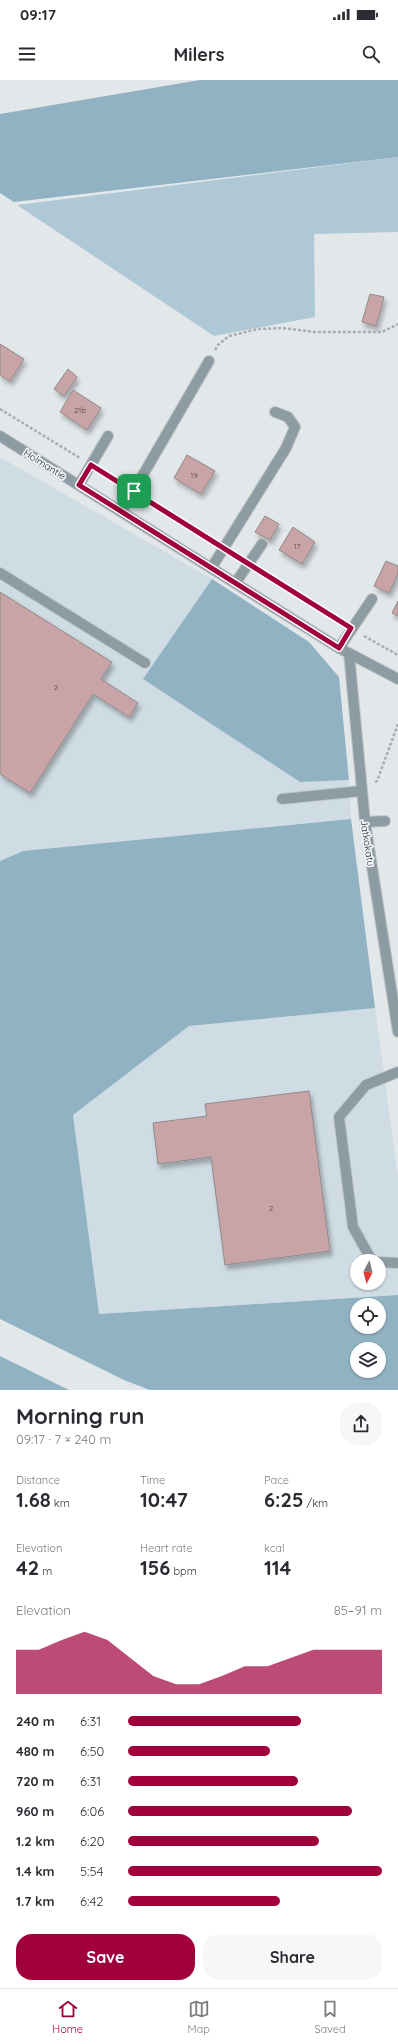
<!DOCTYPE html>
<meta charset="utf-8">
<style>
:root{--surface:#fff;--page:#f7f7f7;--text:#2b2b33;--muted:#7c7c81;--line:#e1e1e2;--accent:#a0003b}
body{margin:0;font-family:Quicksand,sans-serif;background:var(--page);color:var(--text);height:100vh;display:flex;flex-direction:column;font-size:15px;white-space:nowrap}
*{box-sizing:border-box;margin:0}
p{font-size:13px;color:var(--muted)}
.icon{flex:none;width:22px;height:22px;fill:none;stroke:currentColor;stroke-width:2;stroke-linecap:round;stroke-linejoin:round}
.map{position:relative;height:1310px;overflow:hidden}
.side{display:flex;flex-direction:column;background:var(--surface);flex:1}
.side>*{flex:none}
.needle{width:26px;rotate:187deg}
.controls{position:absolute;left:350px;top:1174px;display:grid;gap:8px}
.controls a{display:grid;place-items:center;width:36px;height:36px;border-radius:50%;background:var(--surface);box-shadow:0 1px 3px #0004;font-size:20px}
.pin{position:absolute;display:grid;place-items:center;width:34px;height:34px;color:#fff;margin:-17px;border-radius:8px;box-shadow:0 2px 6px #0006}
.round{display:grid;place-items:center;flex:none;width:42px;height:42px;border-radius:16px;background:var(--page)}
.summary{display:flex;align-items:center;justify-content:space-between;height:68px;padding:0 16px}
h1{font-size:22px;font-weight:700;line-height:30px}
.figures{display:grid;grid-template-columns:repeat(3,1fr);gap:6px;height:68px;padding:4px 16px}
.figures div{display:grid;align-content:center}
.figures b{font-size:20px;font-weight:700}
.figures small{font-size:11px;font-weight:400}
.figures p{font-size:11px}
.chart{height:112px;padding:8px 16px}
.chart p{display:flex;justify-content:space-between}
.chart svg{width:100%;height:72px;margin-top:4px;fill:var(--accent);opacity:.7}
.button{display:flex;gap:8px;margin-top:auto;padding:8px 16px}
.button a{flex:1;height:46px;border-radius:16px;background:var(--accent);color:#fff;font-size:16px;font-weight:700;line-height:46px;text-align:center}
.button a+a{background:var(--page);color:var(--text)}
ul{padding:0 16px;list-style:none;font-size:13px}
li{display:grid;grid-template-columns:64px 48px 1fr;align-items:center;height:30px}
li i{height:10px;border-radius:5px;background:var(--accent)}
.status{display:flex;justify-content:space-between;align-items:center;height:28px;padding:0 20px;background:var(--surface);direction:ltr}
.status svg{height:11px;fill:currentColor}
header{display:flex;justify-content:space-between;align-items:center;height:52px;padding:0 16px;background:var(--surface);font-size:18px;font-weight:700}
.dock{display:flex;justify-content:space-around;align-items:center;height:56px;border-top:1px solid var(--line);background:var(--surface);font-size:11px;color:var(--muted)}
.dock a{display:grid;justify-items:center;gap:2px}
.dock .current{color:var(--accent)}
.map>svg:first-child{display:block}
.built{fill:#cfdce3;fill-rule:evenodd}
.green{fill:#afc8d5}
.forest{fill:#90b2c3;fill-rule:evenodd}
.building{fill:#c9a4a7;stroke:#908a8a;filter:url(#shadow)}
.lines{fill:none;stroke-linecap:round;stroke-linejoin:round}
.service-casing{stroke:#c1c5c8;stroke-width:12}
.minor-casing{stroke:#c1c5c8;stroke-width:12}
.path{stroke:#a9adaf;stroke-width:2.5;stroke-dasharray:3 2;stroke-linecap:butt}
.service{stroke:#8d9ca3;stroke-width:10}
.minor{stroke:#8d9ca3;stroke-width:10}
.route-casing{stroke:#fff;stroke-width:8}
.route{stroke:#a0003b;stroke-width:5}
.labels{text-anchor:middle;stroke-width:3.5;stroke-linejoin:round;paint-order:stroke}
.number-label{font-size:8px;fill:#51494b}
.street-label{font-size:10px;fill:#292b2c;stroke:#eff5f7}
</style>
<div class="status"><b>09:17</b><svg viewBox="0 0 49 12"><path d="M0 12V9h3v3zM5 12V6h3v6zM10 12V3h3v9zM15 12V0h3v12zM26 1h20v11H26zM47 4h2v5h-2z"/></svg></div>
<header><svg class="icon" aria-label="menu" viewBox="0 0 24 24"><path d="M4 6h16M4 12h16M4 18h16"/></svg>Milers<svg class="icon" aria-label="search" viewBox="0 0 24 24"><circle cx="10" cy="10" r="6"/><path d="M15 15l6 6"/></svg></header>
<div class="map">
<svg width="398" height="1310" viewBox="0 0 398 1310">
<defs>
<filter id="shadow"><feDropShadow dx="2.5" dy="4.5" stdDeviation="2" flood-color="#0004"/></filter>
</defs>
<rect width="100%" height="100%" fill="#e2e7ea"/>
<path class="built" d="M0 377 212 499 144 599 300 702 349 700 351 739 23 771 0 781Z
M375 928 398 1097V1215L99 1234 73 1035 189 946ZM357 1181H379V1203H357Z"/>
<path class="green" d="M398 77V152L314 154 315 237 214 256 17 125Z"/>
<path class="forest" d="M200 0H398V77L14 122 0 113V34Z
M212 499 309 562 339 597 349 700 300 702 143 599Z
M351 739 375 928 189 946 73 1035 99 1234 398 1215V1310H150L124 1300 0 1239V781L23 771ZM357 1225H379V1247H357ZM357 1269H379V1291H357Z
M0 1276 69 1310H0Z"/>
<path class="building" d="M370 214 384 217 376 246 362 242Z
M0 264 24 279 10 301 0 295Z
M68 289 77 297 64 316 54 309Z
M73 310 101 328 87 350 60 332Z
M187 375 215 391 201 414 174 398Z
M265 436 279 444 270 460 255 452Z
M293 447 315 462 302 484 279 470Z
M386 481 398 486V494L389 513 374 506Z
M0 512 112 582 101 599 138 623 129 637 93 614 30 713 0 694Z
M398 521V536L392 533Z
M309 1011 330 1171 225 1185 211 1077 158 1084 153 1043 207 1036 205 1024Z"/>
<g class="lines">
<g class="service-casing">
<path id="service" d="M79 405 108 356
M122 431 209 281
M212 487 286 368 295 347 288 337 275 332
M0 493 145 583
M236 502 262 464
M339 568 372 519
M282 719 361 711
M365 742 385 741
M372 1181 353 1147 339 1037 366 1005 398 992
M379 1182 398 1183"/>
</g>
<g class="minor-casing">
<path id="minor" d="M0 356 339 568 398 599
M349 573 365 742 398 952"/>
</g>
<path class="path" d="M215 270 218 265 229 256 258 249 283 248 314 252H382L398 244
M0 329 80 378
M103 392 122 404
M145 418 213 460
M261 490 341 541
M364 556 398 575
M375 702 377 701 398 644"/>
<use href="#service" class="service"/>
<use href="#minor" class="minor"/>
</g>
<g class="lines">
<g class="route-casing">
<path id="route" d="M91 385 351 548 339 568 79 405Z"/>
</g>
<use href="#route" class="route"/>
</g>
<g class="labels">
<g class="number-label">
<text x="80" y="333">21b</text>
<text x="194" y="398">19</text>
<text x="297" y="469">17</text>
<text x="56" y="610">2</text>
<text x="271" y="1131">2</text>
</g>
<g class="street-label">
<text transform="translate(45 384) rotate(32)" y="4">Holmantie</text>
<text transform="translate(368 763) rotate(81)" y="4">Jatkokatu</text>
</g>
</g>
</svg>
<div class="controls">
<a><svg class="needle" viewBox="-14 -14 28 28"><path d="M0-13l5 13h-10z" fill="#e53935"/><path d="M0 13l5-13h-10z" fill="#7c7c81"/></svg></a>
<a><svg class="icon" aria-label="locate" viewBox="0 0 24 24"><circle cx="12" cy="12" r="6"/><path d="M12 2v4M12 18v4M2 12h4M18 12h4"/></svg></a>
<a><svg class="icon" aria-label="layers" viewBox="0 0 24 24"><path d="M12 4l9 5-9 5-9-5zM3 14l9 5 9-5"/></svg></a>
</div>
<div class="pin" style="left:134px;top:411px;background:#1e9e55"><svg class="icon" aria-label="arrive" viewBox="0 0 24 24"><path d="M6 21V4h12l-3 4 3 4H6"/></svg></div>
</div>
<section class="side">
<div class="summary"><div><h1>Morning run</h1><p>09:17 · 7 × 240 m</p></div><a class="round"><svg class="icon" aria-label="share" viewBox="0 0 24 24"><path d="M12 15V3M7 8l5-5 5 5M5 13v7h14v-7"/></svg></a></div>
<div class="figures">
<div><p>Distance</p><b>1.68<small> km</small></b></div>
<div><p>Time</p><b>10:47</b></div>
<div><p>Pace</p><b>6:25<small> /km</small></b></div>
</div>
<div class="figures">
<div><p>Elevation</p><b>42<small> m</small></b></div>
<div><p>Heart rate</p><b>156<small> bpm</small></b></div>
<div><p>kcal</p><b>114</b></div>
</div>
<div class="chart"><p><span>Elevation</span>85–91 m</p>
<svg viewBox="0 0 160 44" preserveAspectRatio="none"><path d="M0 44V17L10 17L20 11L30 6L40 11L50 22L60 33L70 38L80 38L90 33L100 27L110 27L120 22L130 17L140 17L150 17L160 17V44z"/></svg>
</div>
<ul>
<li><b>240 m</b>6:31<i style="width:68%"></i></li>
<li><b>480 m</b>6:50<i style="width:56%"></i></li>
<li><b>720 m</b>6:31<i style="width:67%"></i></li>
<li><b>960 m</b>6:06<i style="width:88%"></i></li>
<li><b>1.2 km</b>6:20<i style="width:75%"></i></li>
<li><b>1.4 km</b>5:54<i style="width:100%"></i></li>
<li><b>1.7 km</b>6:42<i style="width:60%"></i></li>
</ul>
<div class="button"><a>Save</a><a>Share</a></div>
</section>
<nav class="dock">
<a class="current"><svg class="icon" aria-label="home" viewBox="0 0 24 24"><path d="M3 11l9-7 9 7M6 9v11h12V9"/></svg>Home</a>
<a><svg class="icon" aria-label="map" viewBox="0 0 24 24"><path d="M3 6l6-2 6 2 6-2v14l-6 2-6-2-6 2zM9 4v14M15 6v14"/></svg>Map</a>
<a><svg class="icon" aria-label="saved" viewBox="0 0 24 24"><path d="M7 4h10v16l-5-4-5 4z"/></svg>Saved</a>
</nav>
